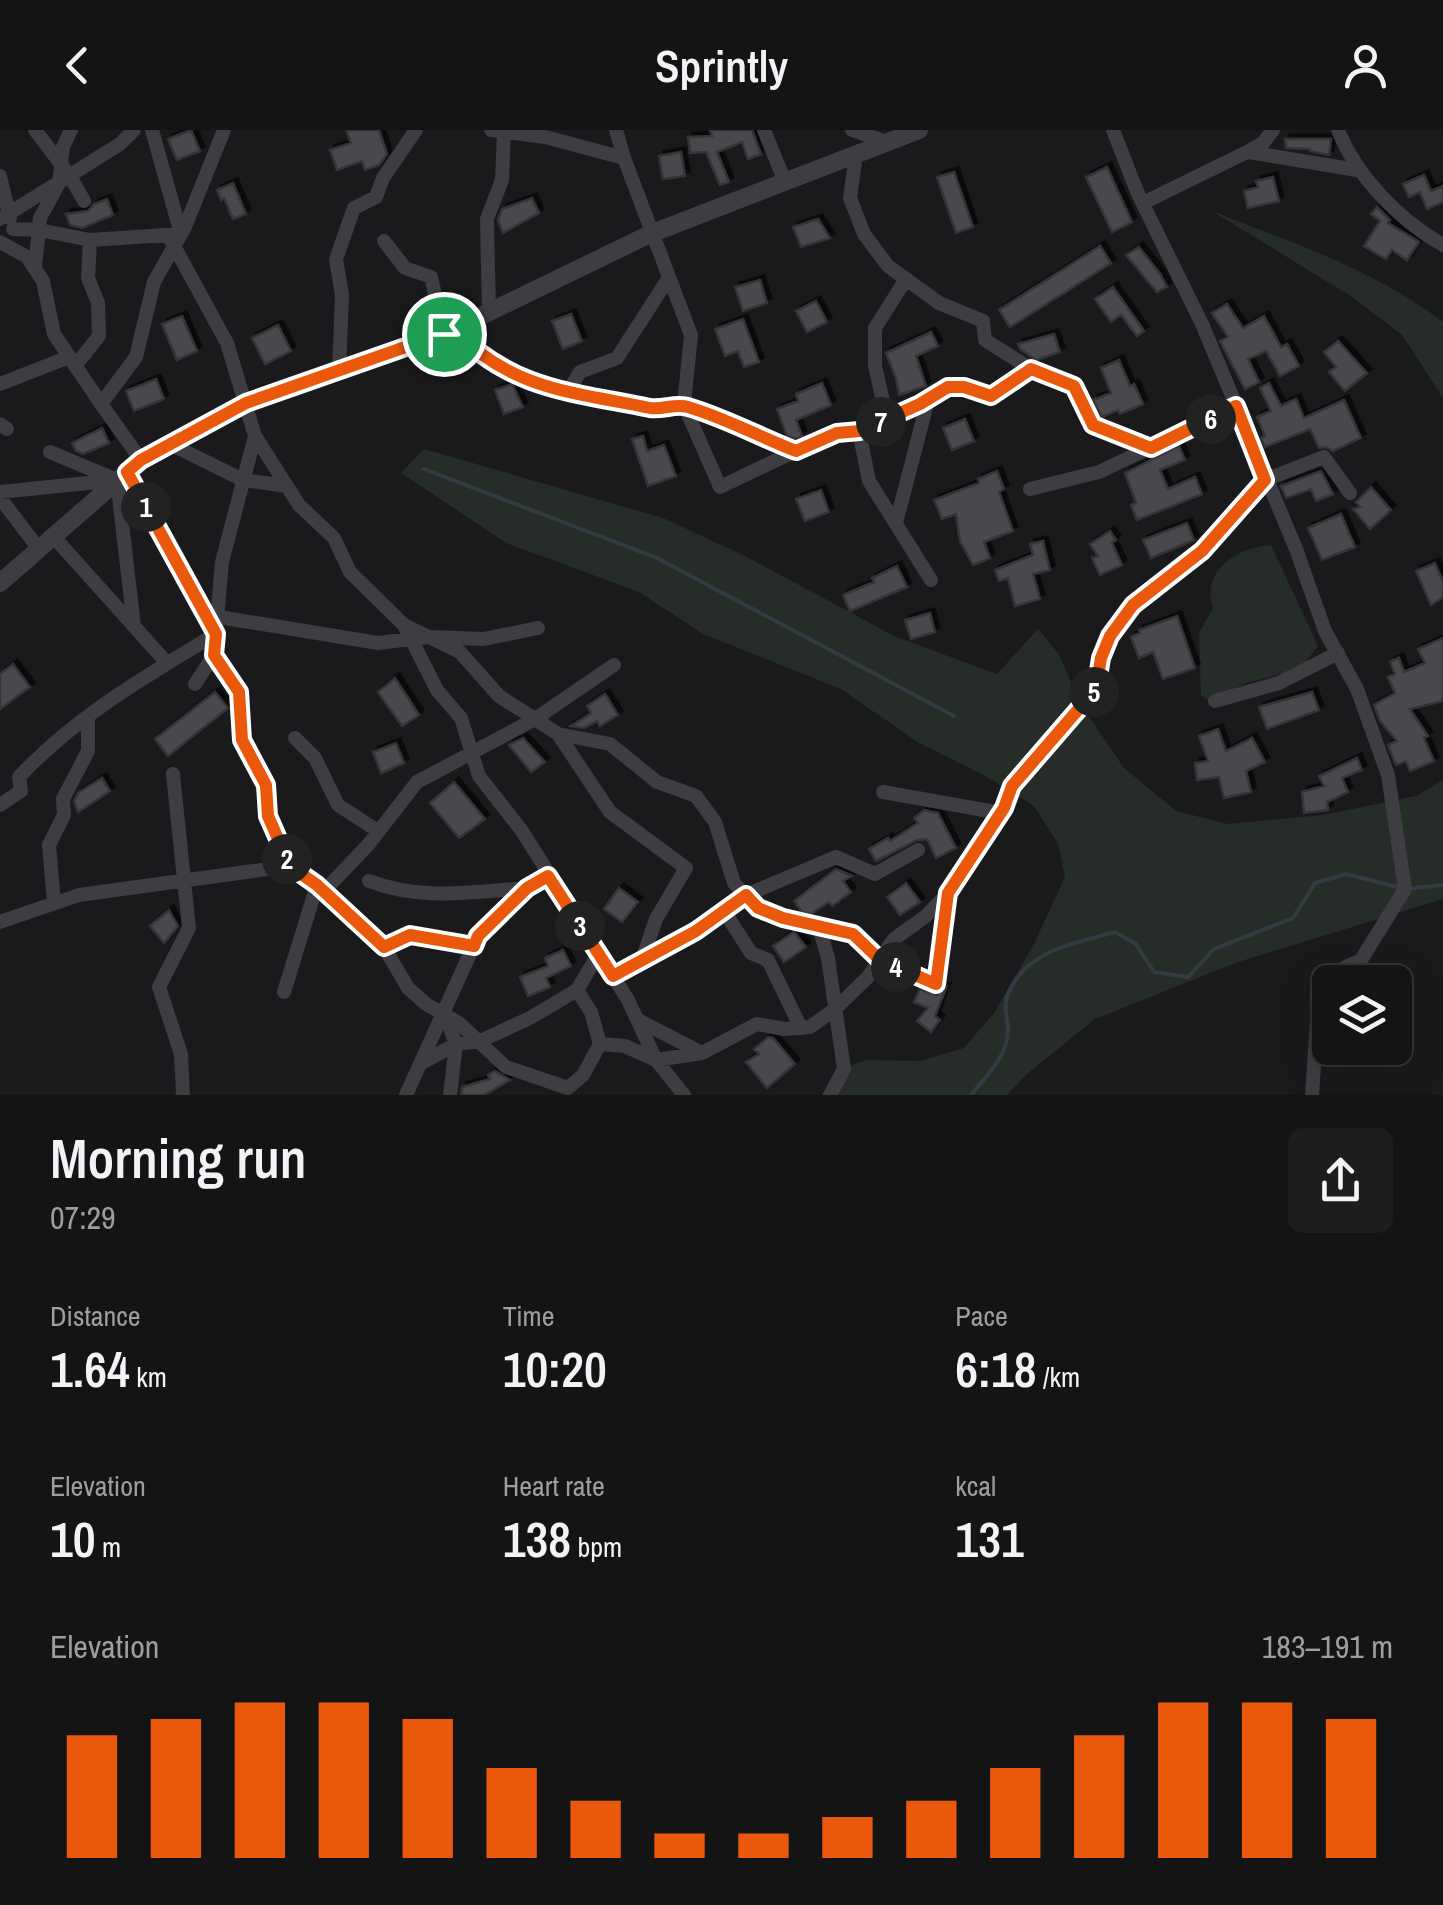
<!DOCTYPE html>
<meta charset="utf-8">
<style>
:root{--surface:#141415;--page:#1d1d1e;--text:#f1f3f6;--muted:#9d9ea0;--line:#333334;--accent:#ea580c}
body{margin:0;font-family:"Archivo Narrow",sans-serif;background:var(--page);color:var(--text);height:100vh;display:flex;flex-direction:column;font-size:38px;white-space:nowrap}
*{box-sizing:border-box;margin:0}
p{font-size:32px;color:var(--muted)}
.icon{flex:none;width:55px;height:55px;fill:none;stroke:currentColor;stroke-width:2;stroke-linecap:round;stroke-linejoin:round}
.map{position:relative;height:965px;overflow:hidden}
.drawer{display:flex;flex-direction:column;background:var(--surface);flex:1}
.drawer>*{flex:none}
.buttons{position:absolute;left:1312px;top:835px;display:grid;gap:20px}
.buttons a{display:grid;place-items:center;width:100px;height:100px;border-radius:15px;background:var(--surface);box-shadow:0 10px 40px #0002,0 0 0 2px var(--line);font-size:50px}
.pin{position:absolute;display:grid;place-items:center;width:85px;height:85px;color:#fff;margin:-42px;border:5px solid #fff;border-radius:50%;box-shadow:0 2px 10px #0007}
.km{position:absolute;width:50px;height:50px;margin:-25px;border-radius:50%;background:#222;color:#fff;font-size:28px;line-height:50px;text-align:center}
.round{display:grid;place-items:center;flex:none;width:105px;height:105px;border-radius:15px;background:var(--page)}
.summary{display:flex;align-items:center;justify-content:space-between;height:170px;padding:0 50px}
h1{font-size:55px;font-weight:600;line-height:75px}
.figures{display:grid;grid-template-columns:repeat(3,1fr);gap:15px;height:170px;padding:10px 50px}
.figures div{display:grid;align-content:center}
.figures b{font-size:50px;font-weight:600}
.figures small{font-size:28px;font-weight:400}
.figures p{font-size:28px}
.chart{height:280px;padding:20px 50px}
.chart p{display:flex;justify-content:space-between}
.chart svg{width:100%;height:180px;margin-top:10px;stroke:var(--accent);stroke-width:6}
header{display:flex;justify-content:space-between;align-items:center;height:130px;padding:0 50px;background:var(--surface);font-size:45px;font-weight:600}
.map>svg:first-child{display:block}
.green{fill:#262d28}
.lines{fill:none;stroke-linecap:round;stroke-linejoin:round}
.stream{stroke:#353b43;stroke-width:4}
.building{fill:#494a4e;stroke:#353437;stroke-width:2.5;filter:url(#shadow)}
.minor{stroke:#3d3d42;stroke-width:14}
.tertiary{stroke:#3d3d42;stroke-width:18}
.route-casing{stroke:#fff;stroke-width:20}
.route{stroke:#ea580c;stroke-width:12}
</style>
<header><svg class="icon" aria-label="back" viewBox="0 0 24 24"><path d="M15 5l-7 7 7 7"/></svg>Sprintly<svg class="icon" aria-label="person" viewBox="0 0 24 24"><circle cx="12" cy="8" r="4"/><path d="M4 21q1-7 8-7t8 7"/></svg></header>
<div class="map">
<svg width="1443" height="965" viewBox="0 0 1443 965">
<defs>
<filter id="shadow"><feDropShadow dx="4.5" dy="-4.5" stdDeviation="0" flood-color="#0009"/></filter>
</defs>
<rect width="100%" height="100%" fill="#1a1a1c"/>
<path class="green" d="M1212 81C1292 113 1374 139 1443 192V268L1402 205 1349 165Z
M424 319 663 388 745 426 896 507 997 544 1038 499 1058 523 1083 578 1124 638 1176 681 1228 694 1323 685 1416 666 1443 650V769L1235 833 1095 889 1028 943 1007 965H822L837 940 867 930 920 931 964 918 994 883 1033 816 1065 747 1058 713 1033 675 987 647 919 613 841 559 703 504 639 462 506 413 401 343Z
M1271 415 1318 516 1300 539 1246 553 1209 571 1201 565 1199 503 1213 478C1200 441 1238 417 1271 415Z"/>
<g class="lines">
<path class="stream" d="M424 339 657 428 954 586
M971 965C987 945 1009 925 1008 898 1008 889 1003 876 1007 867 1024 820 1073 814 1115 802L1136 814 1154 842 1188 847 1214 819 1293 788 1315 753 1346 744 1405 759 1443 755"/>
</g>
<path class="building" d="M191 0 200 21 177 30 168 9Z
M346 0H379L387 24 379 35 365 40 362 31 337 40 330 20 351 13Z
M710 0H752L761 24 748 29 742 12 717 22 729 52 720 55 706 22 690 23 688 7 712 6Z
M1285 9H1331L1329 25 1310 21V19L1286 18Z
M681 22 685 46 663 49 659 26Z
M1107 37 1132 92 1112 102 1086 47Z
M954 42 973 97 956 103 937 47Z
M1424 45 1431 61 1443 56V72L1427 79 1420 62 1409 67 1403 54Z
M1273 47 1279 71 1248 78 1244 61 1258 57 1256 51Z
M233 53 246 84 233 89 224 68 221 70 217 60Z
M532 68 539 83 503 103 498 90 502 79Z
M107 69 113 85 82 98 70 95 66 84 88 81 94 74Z
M1377 77 1390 90 1388 93 1419 112 1407 130 1392 120 1386 129 1364 116 1380 91 1371 84Z
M818 89 830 108 801 117 793 97Z
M1100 116 1111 133 1010 197 999 180Z
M1139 117 1160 144 1167 157 1157 162 1126 125Z
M760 150 767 173 743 181 735 157Z
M1113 157 1144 201 1137 206 1121 185 1111 192 1095 169Z
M816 171 827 192 807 202 796 181Z
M1227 174 1243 198 1264 186 1281 217 1287 214 1299 236 1280 246 1266 221 1248 229 1259 252 1245 259 1220 211 1228 207 1212 183Z
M571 184 582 211 563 219 552 191Z
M182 186 197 221 177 230 162 194Z
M743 189 759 232 744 237 738 221 725 226 715 199Z
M278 195 291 221 265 234 252 208Z
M931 202 938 216 916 226 926 256 899 265 896 248 886 223Z
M1054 204 1060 222 1036 230 1020 219 1018 214Z
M1338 211 1367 243 1345 261 1329 242 1336 237 1324 222Z
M1119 230 1130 256 1134 254 1143 274 1120 284 1118 280 1102 287 1093 270 1111 263 1101 238Z
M156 249 164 269 134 281 126 261Z
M822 253 831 275 796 290 802 306 796 309 787 306 777 279 798 271 796 264Z
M1269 253 1281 276 1296 269 1304 288 1344 270 1361 308 1333 321 1326 317 1319 318 1310 299 1265 317 1261 308 1265 306 1257 287 1271 281 1260 258Z
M512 254 523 277 504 284 495 260Z
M965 289 974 311 952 320 943 298Z
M102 298 109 313 83 324 76 321 72 313Z
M643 306 647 321 664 315 676 346 648 356 632 309Z
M1179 316 1185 330 1160 340 1168 359 1195 347 1202 364 1137 390 1131 375 1136 373 1125 343Z
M997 341 1004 359 999 362 1013 401 984 412 990 428 973 435 960 411 956 384 942 389 934 370 979 353 978 349Z
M1321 341 1333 364 1316 371 1311 359 1286 368 1281 356Z
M1371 357 1391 380 1370 399 1353 379 1360 377 1356 372Z
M821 360 829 382 805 391 796 369Z
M1341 384 1355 417 1322 430 1308 398Z
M1187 393 1194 410 1151 428 1143 410Z
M1110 401 1116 410 1112 413 1122 435 1100 445 1092 428 1098 426 1090 414Z
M1043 411 1050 440 1033 444 1040 469 1015 476 1008 448 999 451 995 440 1033 425 1030 414Z
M1435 433 1443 452V467L1431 475 1416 441Z
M897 436 907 457 850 481 843 465 874 452 872 448Z
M930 483 935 502 911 509 905 490Z
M1177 486 1195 538 1163 549 1153 522 1139 528 1131 507 1140 503 1139 500Z
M1443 508V571L1410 579 1428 606 1424 608 1434 631 1410 641 1406 631 1396 635 1388 615 1397 611 1380 591 1374 575 1395 563 1388 547 1395 544 1390 532 1399 528 1404 542 1425 533 1418 519Z
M13 534 30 557 0 579V544Z
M395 548 419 585 402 596 378 562Z
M215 562 228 578 168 626 155 609Z
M1312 562 1319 580 1267 599 1259 577Z
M605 564 618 585 600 596 597 591 584 598 571 596 591 583 587 576Z
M1218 599 1226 621 1252 608 1265 632 1246 641 1251 662 1224 668 1219 647 1197 650 1195 633 1208 631 1199 606Z
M523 608 545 632 531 642 509 615Z
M396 613 404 633 381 643 373 622Z
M1357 628 1362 640 1342 648 1348 662 1327 672 1328 680 1304 683 1302 662 1324 656 1319 646Z
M102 648 110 661 78 682 74 671 78 663Z
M454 652 485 689 459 708 430 673Z
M924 680 938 683 956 718 936 728 927 709 917 710 876 731 869 719 888 708 890 711 918 693 914 688Z
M836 739 852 746 843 751 851 762 832 776 829 772 811 784 802 782 794 771Z
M906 753 920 772 900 785 887 767Z
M619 758 638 772 622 792 604 779Z
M169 780 178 796 164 813 150 796Z
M794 802 806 817 784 832 773 816Z
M563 820 571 836 546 848 550 857 528 866 520 847 548 836 545 828Z
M946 858 935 886 940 890 931 902 917 891 928 878 914 872 920 859 937 865Z
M768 907 773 908 795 934 767 958 746 932 759 924 754 919Z
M495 941 510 950 484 965H461L462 957 490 949 488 945Z"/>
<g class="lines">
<path class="minor" d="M35 0 70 46 84 71
M491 0 545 7 624 28 691 205 684 275 720 357 821 309 837 303 859 301 920 275 948 257H964L991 266 1031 239
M616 0 624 28
M764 0 785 52
M852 0 887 12
M1113 0 1138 64 1202 194 1296 419 1325 501 1357 559 1388 645 1405 759 1361 830 1320 849 1312 965
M1338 0C1356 46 1400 91 1443 115
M1248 22 1357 40
M856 24 850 68 864 104 888 136 939 173 983 191 985 210 1031 239 1074 256 1093 295 1151 318
M0 46 10 88
M1143 73 1247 22 1263 13 1273 0
M0 89 120 14 134 0
M13 99 39 100 90 110 181 104 152 0
M168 105 227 213 255 306 222 432 214 525 195 554
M384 111 405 138 431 147 444 204
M0 112 27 127 43 151 54 204 101 274
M35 138 40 88 59 53 63 17 71 0
M489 185 487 89 502 50 504 2
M454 200C512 260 573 262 650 278 663 280 676 273 688 277 725 288 760 307 796 321
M75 236 99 206 98 173 88 148 90 110
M339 242 342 165 336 129 354 78 376 67 383 48 416 0
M0 254 69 227
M567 263 580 242 617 228 668 149
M887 289 875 236V198L906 149
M0 294 7 299
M859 301 869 351 931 450
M255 306 299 375 334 408 350 442 404 495 437 560 461 588 479 646 522 701 628 870 656 930 684 965
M170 314 243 350 287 356
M50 322 112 348
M141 330 101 274 136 227 154 152 185 97 224 0
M117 350 134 496
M1030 359 1099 342 1235 277
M0 362 117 350
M0 368 39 419
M896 393 928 270
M53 406 167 533
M213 486 378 513 428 507 484 509 538 498
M404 495 460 522 499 566 558 604 610 614 657 652 696 666 715 692 734 753 758 778 783 789 853 804 880 829 936 855 948 764
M214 525 239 562 242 609 265 655 268 686 290 736 317 755 384 817 408 858 426 874 459 893 506 937 568 958 583 945 600 914 591 882 577 860 599 823
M1215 571 1279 553 1338 523
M558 604 610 682 686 738 656 789 642 830
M295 608 315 628 338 675 378 701
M173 644 189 798 159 857 181 924 183 965
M883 662 1001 683
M0 675 21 661 19 647C75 587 146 546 216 504L127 342
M369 751C421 771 473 762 527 758
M324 761 368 715 417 652 535 589 614 535
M54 773 49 715 64 685 63 669 88 621V587
M724 781 751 823 768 830 801 898
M0 792 79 765 290 736
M818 794 828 828 844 939 830 965
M384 817 410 805 474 815
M613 846 696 801 746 765 836 727 875 744 918 720
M284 862 317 755
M445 885 456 914 450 965
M638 890 702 923
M600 914 625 916 656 930 702 923 757 894 784 899 810 897 835 879 868 847 894 809 926 786 948 763 1004 678 1012 656 1097 559 1101 528 1110 506 1133 475 1202 421 1265 350 1324 327 1350 363
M425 931 456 914 480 911 530 888 577 860
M406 965 478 806 527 758 548 746"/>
<path class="tertiary" d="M0 453 141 330 246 273 444 204 650 104 919 0"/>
</g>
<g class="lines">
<g class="route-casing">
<path id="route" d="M454 200C512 260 573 262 650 278 663 280 676 273 688 277 725 288 760 307 796 321L837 303 860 301 920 274 948 257H964L991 266 1031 239 1074 256 1093 295 1151 318 1236 276 1265 350 1202 421 1133 475 1110 506 1101 528 1096 559 1012 656 1004 678 948 763 936 854 880 830 853 804 783 788 758 778 746 765 696 801 613 846 548 746 527 758 478 806 474 816 410 805 384 817 317 755 290 736 268 686 266 655 242 610 239 562 214 525 216 504 127 342 141 330 246 273Z"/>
</g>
<use href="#route" class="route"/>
</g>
</svg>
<div class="buttons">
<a><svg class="icon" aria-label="layers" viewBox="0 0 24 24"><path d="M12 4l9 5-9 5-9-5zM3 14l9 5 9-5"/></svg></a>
</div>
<div class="pin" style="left:444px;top:204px;background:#1e9e55"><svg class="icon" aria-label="arrive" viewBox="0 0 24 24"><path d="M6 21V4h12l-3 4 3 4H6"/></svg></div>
<b class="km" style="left:146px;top:377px">1</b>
<b class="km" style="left:287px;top:729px">2</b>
<b class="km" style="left:580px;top:796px">3</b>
<b class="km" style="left:896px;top:837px">4</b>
<b class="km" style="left:1094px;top:562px">5</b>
<b class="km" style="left:1211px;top:289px">6</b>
<b class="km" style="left:881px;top:292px">7</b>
</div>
<section class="drawer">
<div class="summary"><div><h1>Morning run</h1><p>07:29</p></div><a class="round"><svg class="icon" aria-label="share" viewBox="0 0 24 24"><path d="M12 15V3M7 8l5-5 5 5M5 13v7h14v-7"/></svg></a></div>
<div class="figures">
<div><p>Distance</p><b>1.64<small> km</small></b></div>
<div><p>Time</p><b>10:20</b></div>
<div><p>Pace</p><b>6:18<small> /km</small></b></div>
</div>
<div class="figures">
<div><p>Elevation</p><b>10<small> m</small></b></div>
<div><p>Heart rate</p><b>138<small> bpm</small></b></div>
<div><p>kcal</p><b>131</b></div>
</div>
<div class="chart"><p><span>Elevation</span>183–191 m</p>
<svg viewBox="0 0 160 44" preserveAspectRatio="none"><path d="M5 44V14M15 44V10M25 44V6M35 44V6M45 44V10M55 44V22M65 44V30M75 44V38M85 44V38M95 44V34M105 44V30M115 44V22M125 44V14M135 44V6M145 44V6M155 44V10"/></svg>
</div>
</section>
